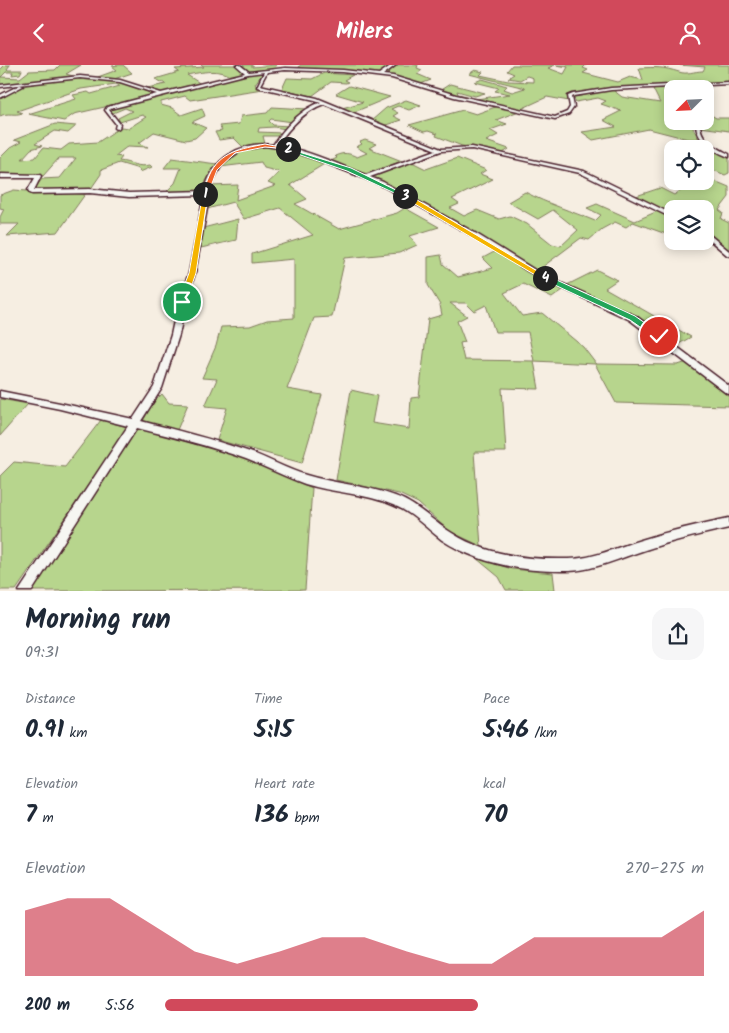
<!DOCTYPE html>
<meta charset="utf-8">
<style>
:root{--surface:#fff;--page:#f6f6f7;--text:#1f2937;--muted:#747a83;--accent:#d1495b}
body{margin:0;font-family:Kalam,sans-serif;background:var(--page);color:var(--text);height:100vh;display:flex;flex-direction:column;font-size:19px;white-space:nowrap}
*{box-sizing:border-box;margin:0}
p{font-size:16px;color:var(--muted)}
.icon{flex:none;width:28px;height:28px;fill:none;stroke:currentColor;stroke-width:2;stroke-linecap:round;stroke-linejoin:round}
.map{position:relative;height:526px;overflow:hidden}
.details{display:flex;flex-direction:column;background:var(--surface);flex:1}
.details>*{flex:none}
.needle{width:32px;rotate:246deg}
.fabs{position:absolute;left:664px;top:15px;display:grid;gap:10px}
.fabs a{display:grid;place-items:center;width:50px;height:50px;border-radius:10px;background:var(--surface);box-shadow:0 2px 12px #0003;font-size:25px}
.pin{position:absolute;display:grid;place-items:center;width:42px;height:42px;color:#fff;margin:-21px;border:2px solid #fff;border-radius:50%;box-shadow:0 1px 5px #0007}
.km{position:absolute;width:25px;height:25px;margin:-12px;border-radius:50%;background:#222;color:#fff;font-size:14px;line-height:25px;text-align:center}
.round{display:grid;place-items:center;flex:none;width:52px;height:52px;border-radius:15px;background:var(--page)}
.head{display:flex;align-items:center;justify-content:space-between;height:85px;padding:0 25px}
h1{font-size:28px;font-weight:700;line-height:38px}
.figures{display:grid;grid-template-columns:repeat(3,1fr);gap:8px;height:85px;padding:5px 25px}
.figures div{display:grid;align-content:center}
.figures b{font-size:25px;font-weight:700}
.figures small{font-size:14px;font-weight:400}
.figures p{font-size:14px}
.chart{height:140px;padding:10px 25px}
.chart p{display:flex;justify-content:space-between}
.chart svg{width:100%;height:90px;margin-top:5px;fill:var(--accent);opacity:.7}
ul{padding:0 25px;list-style:none;font-size:16px}
li{display:grid;grid-template-columns:80px 60px 1fr;align-items:center;height:38px}
li i{height:12px;border-radius:6px;background:var(--accent)}
header{display:flex;justify-content:space-between;align-items:center;height:65px;padding:0 25px;background:var(--accent);color:#fff;font-size:22px;font-weight:700}
.map>svg:first-child{display:block}
.green{fill:#b7d58d;stroke:#807a5c;fill-rule:evenodd}
.lines{fill:none;stroke-linecap:round;stroke-linejoin:round}
.minor-casing{stroke:#4a1f2b;stroke-width:3}
.minor{fill:#f6f6f2;fill-rule:evenodd}
.split-1{fill:#f5b400;stroke:#fff}
.split-2{fill:#f0652b;stroke:#fff}
.split-3{fill:#22a559;stroke:#fff}
.split-4{fill:#f5b400;stroke:#fff}
.split-5{fill:#22a559;stroke:#fff}
</style>
<header><svg class="icon" aria-label="back" viewBox="0 0 24 24"><path d="M15 5l-7 7 7 7"/></svg>Milers<svg class="icon" aria-label="person" viewBox="0 0 24 24"><circle cx="12" cy="8" r="4"/><path d="M4 21q1-7 8-7t8 7"/></svg></header>
<div class="map">
<svg width="729" height="526" viewBox="0 0 729 526">
<rect width="100%" height="100%" fill="#f6eee2"/>
<filter id="ink" filterUnits="userSpaceOnUse"><feTurbulence type="fractalNoise" baseFrequency=".02" numOctaves="2"/><feDisplacementMap in="SourceGraphic" scale="10" xChannelSelector="R" yChannelSelector="G"/><feConvolveMatrix kernelMatrix="1 2 1 2 8 2 1 2 1" color-interpolation-filters="sRGB"/></filter>
<g filter="url(#ink)">
<path class="green" d="M5 0H10L7 4 8 5H22L20 9 12 10 13 7H6L1 12 20 13 29 6 55 5 60 0H81L66 9 73 11 0 21V5Z
M118 0H123L132 8 111 15 95 13 117 5 112 1Z
M201 0H236L247 8 232 12C220 3 202 7 187 10L201 19 162 28 147 23 166 19 155 14 179 7 175 4 204 2Z
M240 0H252V2L276 0 275 5 264 6 255 19 257 22 263 24 190 35 185 31 161 37V40L172 43 181 50 202 43 205 51 192 57 206 63 195 73 186 75 154 67 139 78 148 82 128 81 115 91 122 92 119 96C131 97 138 103 150 100L152 102 140 107 139 104 119 98 101 105V109L90 125 34 124 42 114 60 113 76 93H59L43 111 0 109V93L10 83 21 77 14 75 55 59 76 61 68 68 55 66 35 79 42 81 31 84 22 94 35 93 43 83 61 85 69 79 98 77 121 62 129 63 146 52 142 50 120 57 118 53 132 46 125 43 113 48 109 44 262 6 250 7Z
M301 0H391L377 10 295 4Z
M398 0H418L417 3 422 5 417 9 431 15 418 20 383 10Z
M512 0H555L548 3 564 9 568 2 556 0H586L583 3 588 5 583 8 618 17 630 12 643 15 639 3C656 2 663 2 679 7 687 10 694 6 703 6L705 2 680 0H729V17L609 23 569 30V36L547 32 521 44 476 34 510 29 495 26 499 23 475 17 482 14 507 21 504 24 512 27 525 23 469 9 475 5 483 7 480 10 508 16 533 17V13L527 11 520 15 508 13 514 9 507 6Z
M324 8 353 10 344 15 348 17 346 18 331 17 312 31 282 24 287 13 312 14Z
M78 12 122 18 157 30 74 49 64 56 28 49 76 34 73 30 88 27 91 29 120 21 116 19 81 24 17 46 22 48C15 51 8 47 0 51V33L24 20Z
M450 19 485 28 475 31 457 26 458 29 471 32 467 33 439 26Z
M700 20 696 24H672V56H695L693 63 699 74H688L649 64 593 75 582 67 616 62 603 55 621 46 601 39 606 36 598 33 576 37 573 32 613 25 622 32 660 38 653 24 656 23Z
M349 21 390 32 352 48 342 43 363 37 336 29Z
M406 35 421 40 409 45 398 41 391 44 398 48 393 51 401 55 383 61 371 56 386 43Z
M498 41 519 46 496 55 507 59 490 65 498 70 486 76 509 84 503 88 462 81 436 71 437 69 428 66 424 67 409 60 463 45 476 49Z
M272 42 308 44 293 57 271 54 269 56 273 60 289 61 286 64 274 62 259 63 258 67 282 68 278 71H263L265 79 243 82 234 73 219 75 215 67 222 66 219 61 239 59 241 51 267 48Z
M708 48 716 53H729V66L700 62 701 56H705V51Z
M365 75 376 79 369 83 402 96 366 110 331 96 337 93 335 91C344 87 349 88 357 92L367 88 356 82 362 79 360 77Z
M262 81 284 84 326 98 290 120 307 134 295 139 339 164 397 148 405 143 439 162 410 171 417 180 399 188 345 193 332 252 314 253 287 324 322 330 302 398 217 375 227 343 205 341 217 314 202 313 216 281 221 262 250 261 267 255 294 253V194L252 198V189L313 170 280 143 244 154 233 137 207 144 210 121 238 120 236 135 275 121 268 118 280 107 264 103 261 97 220 102C230 87 245 84 262 81Z
M716 86 729 93V108L725 110 709 103 705 105V90Z
M172 93 217 99 206 116 203 127 165 128 175 118 181 103H164Z
M457 93 486 105 480 109 493 114 452 134 459 139 450 143 464 151 477 145 499 154 510 151 527 159 552 179 561 181 578 165 553 145 538 154 508 137 525 127C548 139 571 146 595 156L601 150 587 143 597 139 635 156 658 146 672 152V165L666 169 633 157 626 162 615 157 602 164 589 175 581 173 537 206 454 156 372 112 412 97 426 104Z
M705 112 729 122V132L719 145 723 148 721 154 729 158V186L705 166V144H672V149L636 131 660 123 674 130 682 125 672 120 681 116H705Z
M14 125 27 126 29 128H86L58 167 7 171 19 159H0V152L4 144 0 143V130Z
M238 154 236 175 201 183 203 163Z
M496 186 526 207 563 225 552 233 523 219 504 228 522 251 542 248 583 282 596 299 678 300 687 297 729 331V341L616 338 595 299 534 296 539 324 502 323 506 387H474L481 481 449 466 418 438 399 429 336 415 351 325 377 331 372 358 409 364 411 333 419 332 428 254 442 250 440 240 428 220V192L441 190 443 199 458 212 493 203 483 193ZM450 238H466L474 246 486 240 495 267H528L534 296 464 295 460 278 465 277 457 256 467 251Z
M597 205 617 215 605 223 691 272 677 280 623 245 567 220Z
M162 329 169 338 188 339 177 365 143 356 153 338Z
M0 334 28 339 0 371Z
M101 355 128 362 16 525H0V411L14 397 65 402Z
M138 363 253 395 312 423 305 525 32 526Z
M476 493 512 504 553 508 555 525H506L499 512Z"/>
<g class="lines">
<g class="minor-casing">
<path id="minor" d="M236 0H240L249 7 285 3 343 5 379 9 392 0H396L383 10 393 11 456 30 555 52 567 47 570 42 568 31 573 29 611 23 729 17V19L611 25 574 31 572 32 574 42 569 49 555 54 454 32 392 13 343 7 285 5 267 7 260 20 317 33 441 84 472 82 584 106 672 149V153L670 152 580 108 472 84 441 86 370 112 383 117 470 165 543 210 636 251 729 321V329L726 328 630 255 539 212 466 167 379 119 315 94 284 84 265 81 242 85 223 98 212 117 195 208 186 237 179 270 162 323 141 356C176 365 212 374 247 386 267 393 286 404 306 410 335 419 366 420 395 431 417 439 432 456 452 468 486 490 528 495 568 494 594 494 617 482 641 475 670 466 699 459 729 453V463C701 469 672 476 645 485 620 493 595 505 569 506 525 507 479 499 442 475 426 463 412 447 393 440 365 428 334 428 305 419 285 412 266 402 246 394 210 381 173 372 137 363L32 526H19L128 361 60 344 0 332V326L60 338 133 354 154 322 171 270 178 237 189 208 204 130 129 132 90 128 32 129 30 128 28 125 35 113H0V109L40 110 41 111 34 125 90 124 129 128 205 126C211 95 241 75 273 80 285 62 300 45 321 37L315 35 257 22 264 7 248 9 110 44 109 45 120 59 119 63 117 64 115 63 116 59 105 45 107 42 157 29 120 17 80 13 0 22V20L80 11 120 15 161 28 245 8ZM324 39 436 85 366 110C337 99 307 85 277 80 289 63 304 46 324 39Z
M20 20 23 21 0 33V30Z
M705 40 707 41V47L705 48Z
M696 56H700C699 75 714 81 729 89V92C713 86 695 76 696 56Z
M705 166 729 186V191L727 190 705 171Z"/>
</g>
<use href="#minor" class="minor"/>
</g>
</g>
<path class="split-1" d="M203 127 208 129 196 208 186 237 182 240 178 237 189 208Z"/>
<path class="split-2" d="M265 79 290 84 265 82 235 88 217 105 208 129 203 130C203 124 207 117 209 111 220 86 241 84 265 79Z"/>
<path class="split-3" d="M286 83 351 103 408 131 403 132 347 106 286 85Z"/>
<path class="split-4" d="M403 129H407L549 213 542 214 403 132Z"/>
<path class="split-5" d="M542 211H548L635 251 663 271 656 273 630 255 542 214Z"/>
</svg>
<div class="fabs">
<a><svg class="needle" viewBox="-14 -14 28 28"><path d="M0-13l5 13h-10z" fill="#e53935"/><path d="M0 13l5-13h-10z" fill="#747a83"/></svg></a>
<a><svg class="icon" aria-label="locate" viewBox="0 0 24 24"><circle cx="12" cy="12" r="6"/><path d="M12 2v4M12 18v4M2 12h4M18 12h4"/></svg></a>
<a><svg class="icon" aria-label="layers" viewBox="0 0 24 24"><path d="M12 4l9 5-9 5-9-5zM3 14l9 5 9-5"/></svg></a>
</div>
<div class="pin" style="left:182px;top:237px;background:#1e9e55"><svg class="icon" aria-label="arrive" viewBox="0 0 24 24"><path d="M6 21V4h12l-3 4 3 4H6"/></svg></div>
<div class="pin" style="left:659px;top:271px;background:#d93025"><svg class="icon" aria-label="check" viewBox="0 0 24 24"><path d="M5 12l5 5 9-10"/></svg></div>
<b class="km" style="left:205px;top:129px">1</b>
<b class="km" style="left:288px;top:84px">2</b>
<b class="km" style="left:405px;top:131px">3</b>
<b class="km" style="left:545px;top:213px">4</b>
</div>
<section class="details">
<div class="head"><div><h1>Morning run</h1><p>09:31</p></div><a class="round"><svg class="icon" aria-label="share" viewBox="0 0 24 24"><path d="M12 15V3M7 8l5-5 5 5M5 13v7h14v-7"/></svg></a></div>
<div class="figures">
<div><p>Distance</p><b>0.91<small> km</small></b></div>
<div><p>Time</p><b>5:15</b></div>
<div><p>Pace</p><b>5:46<small> /km</small></b></div>
</div>
<div class="figures">
<div><p>Elevation</p><b>7<small> m</small></b></div>
<div><p>Heart rate</p><b>136<small> bpm</small></b></div>
<div><p>kcal</p><b>70</b></div>
</div>
<div class="chart"><p><span>Elevation</span>270–275 m</p>
<svg viewBox="0 0 160 44" preserveAspectRatio="none"><path d="M0 44V12L10 6L20 6L30 19L40 32L50 38L60 32L70 25L80 25L90 32L100 38L110 38L120 25L130 25L140 25L150 25L160 12V44z"/></svg>
</div>
<ul>
<li><b>200 m</b>5:56<i style="width:58%"></i></li>
</ul>
</section>
